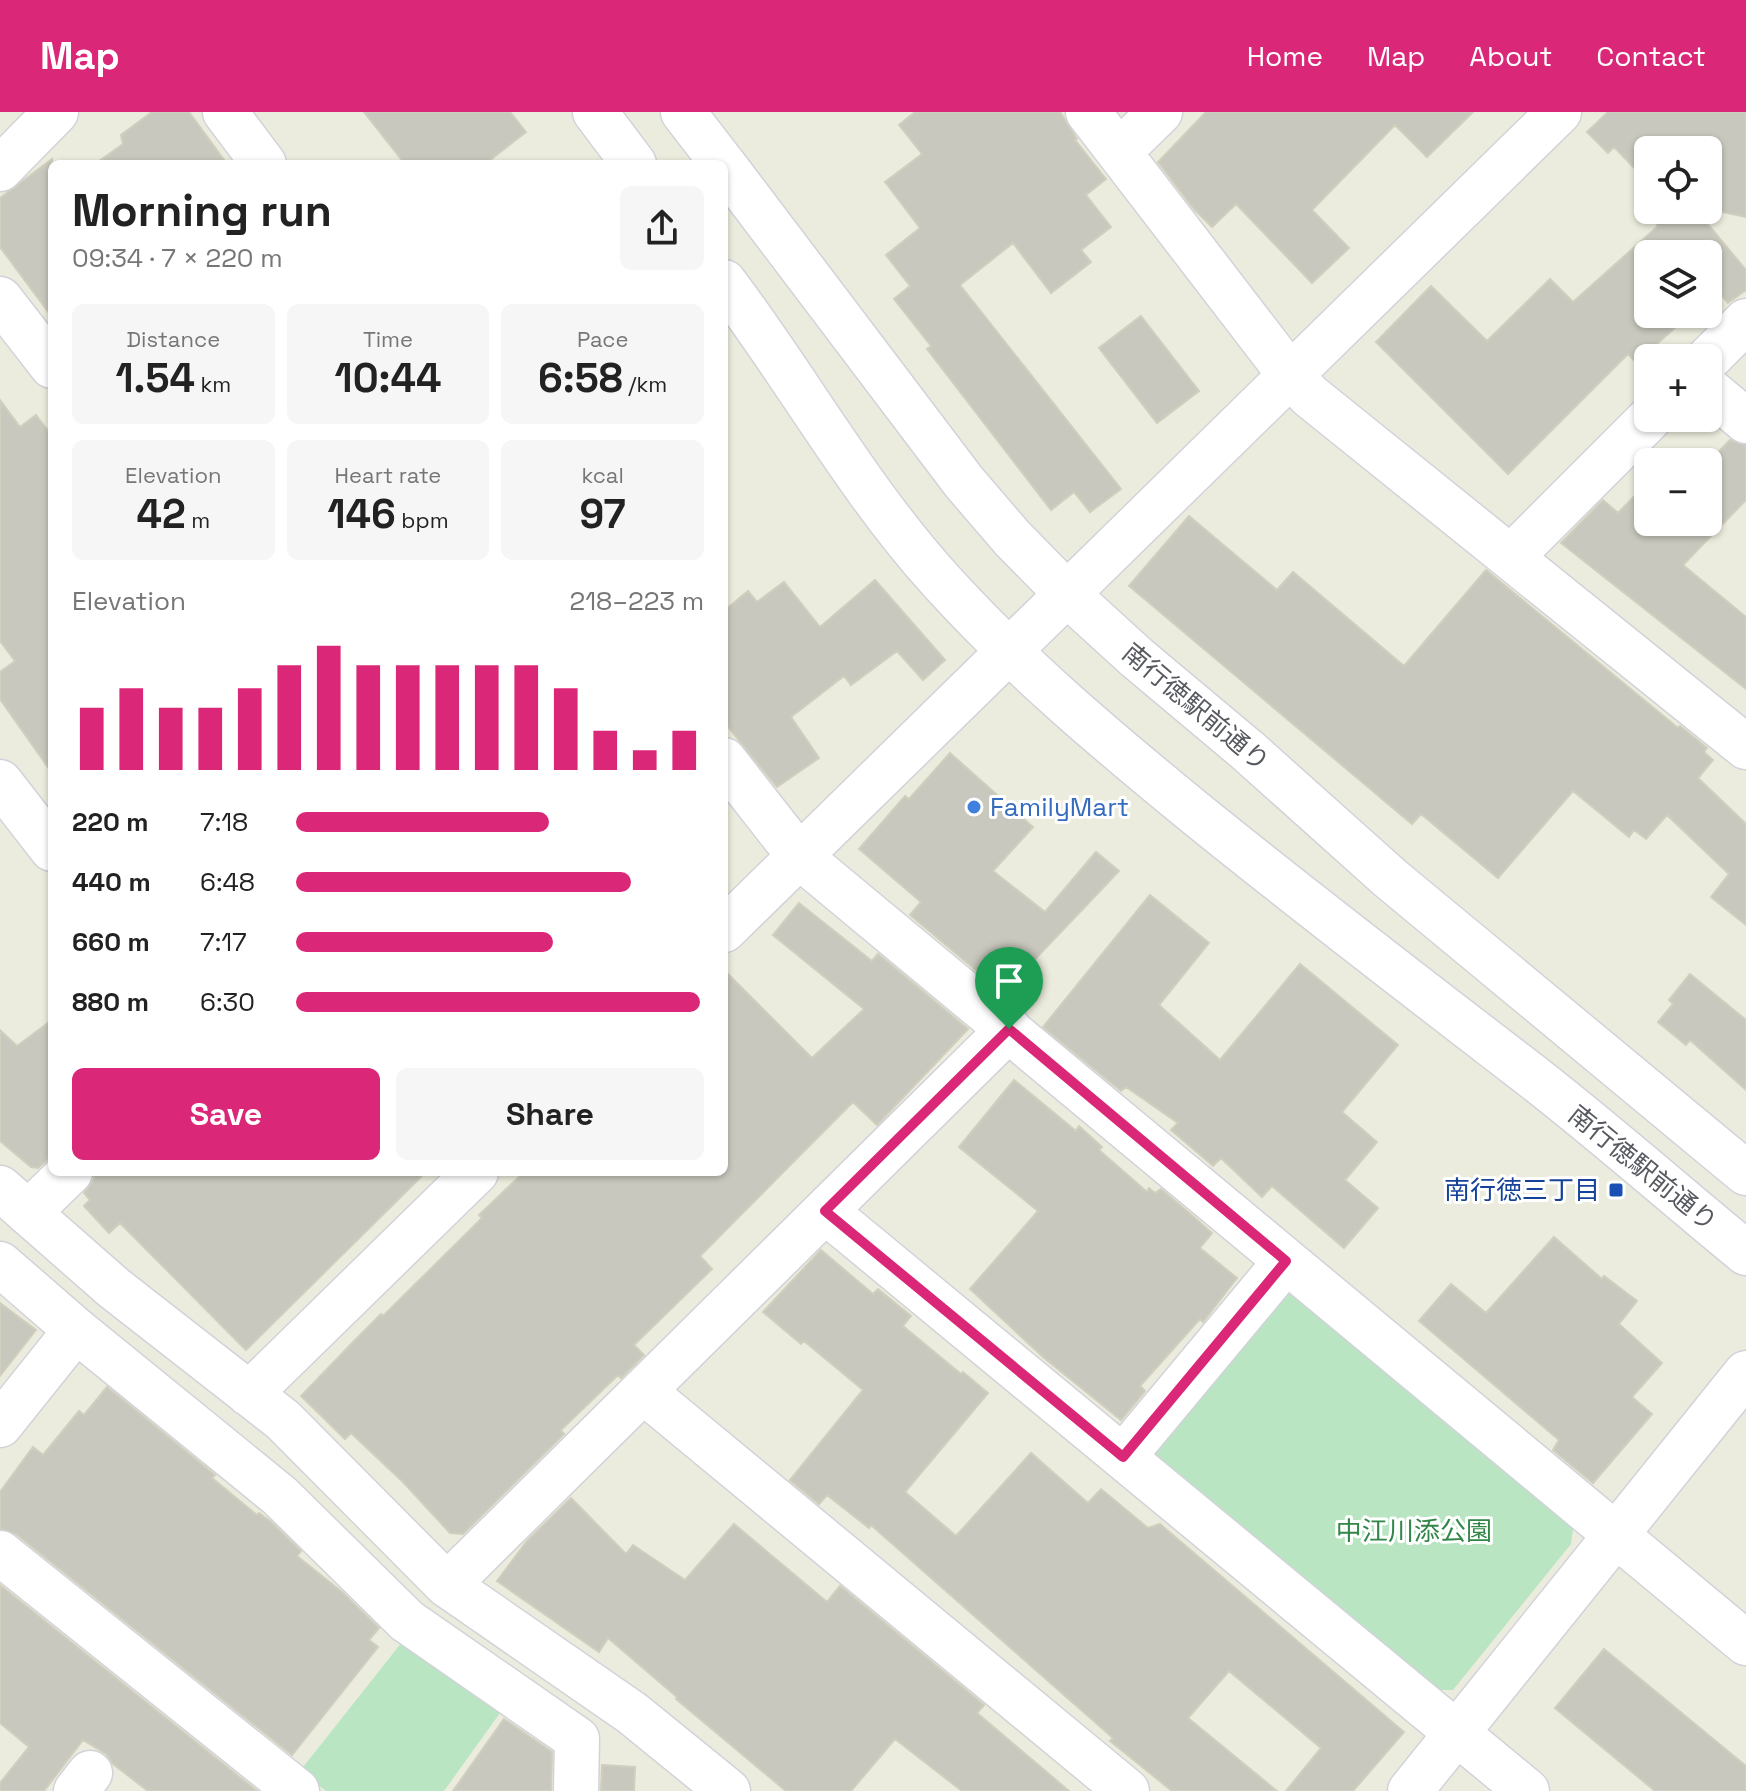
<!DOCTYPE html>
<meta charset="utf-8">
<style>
:root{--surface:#fff;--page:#f6f6f6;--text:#222;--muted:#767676;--accent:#db2777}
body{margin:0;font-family:"Space Grotesk","Noto Sans JP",sans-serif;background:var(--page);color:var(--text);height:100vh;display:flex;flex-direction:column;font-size:30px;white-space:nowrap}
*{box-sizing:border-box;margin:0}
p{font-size:26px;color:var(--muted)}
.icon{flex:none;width:44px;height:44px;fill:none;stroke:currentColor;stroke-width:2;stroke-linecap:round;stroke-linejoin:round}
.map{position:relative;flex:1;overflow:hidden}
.sheet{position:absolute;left:48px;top:48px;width:680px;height:1016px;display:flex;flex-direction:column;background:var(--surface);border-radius:12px;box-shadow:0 2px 6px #0004}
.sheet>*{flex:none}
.fabs{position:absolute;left:1634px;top:24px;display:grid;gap:16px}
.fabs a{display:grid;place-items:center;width:88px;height:88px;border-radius:12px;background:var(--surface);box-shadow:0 2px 6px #0004;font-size:40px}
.pin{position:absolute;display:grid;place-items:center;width:68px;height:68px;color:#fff;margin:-82px -34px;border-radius:50% 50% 50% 0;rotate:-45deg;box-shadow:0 0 8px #0007}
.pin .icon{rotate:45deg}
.round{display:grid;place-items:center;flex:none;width:84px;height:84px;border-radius:12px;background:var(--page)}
.headline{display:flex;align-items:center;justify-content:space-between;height:136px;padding:0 24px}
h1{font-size:44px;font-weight:700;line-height:60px}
.metrics{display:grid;grid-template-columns:repeat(3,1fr);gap:12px;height:136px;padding:8px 24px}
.metrics div{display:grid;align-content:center;border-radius:12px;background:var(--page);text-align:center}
.metrics b{font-size:40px;font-weight:700}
.metrics small{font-size:22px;font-weight:400}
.metrics p{font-size:22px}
.chart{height:224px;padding:16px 24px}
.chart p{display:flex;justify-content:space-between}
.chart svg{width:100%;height:144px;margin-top:8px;stroke:var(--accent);stroke-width:6}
.action{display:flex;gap:16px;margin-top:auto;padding:16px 24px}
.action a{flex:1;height:92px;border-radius:12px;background:var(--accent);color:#fff;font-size:32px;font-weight:700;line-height:92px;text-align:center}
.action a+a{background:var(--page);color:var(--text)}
ul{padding:0 24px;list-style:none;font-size:26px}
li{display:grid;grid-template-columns:128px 96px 1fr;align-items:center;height:60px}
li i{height:20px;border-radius:10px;background:var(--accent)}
header{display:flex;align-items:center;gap:48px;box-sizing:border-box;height:112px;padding:0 40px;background:var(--accent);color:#fff}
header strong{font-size:38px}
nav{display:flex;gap:44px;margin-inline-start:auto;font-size:28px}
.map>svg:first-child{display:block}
.green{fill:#b9e5c3}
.building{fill:#c8c8be;stroke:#d0cfbd;stroke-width:2}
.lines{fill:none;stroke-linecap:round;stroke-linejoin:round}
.minor-casing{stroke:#d2d3d9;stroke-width:47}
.minor{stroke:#fff;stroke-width:44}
.route-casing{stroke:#fff;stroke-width:16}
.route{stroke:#db2777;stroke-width:10}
.shop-dot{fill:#3f7fe0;stroke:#fff;stroke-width:3}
.transit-dot{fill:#1a4fb4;stroke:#fff;stroke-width:3}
.labels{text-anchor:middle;stroke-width:6;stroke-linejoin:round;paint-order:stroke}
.street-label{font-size:26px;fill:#585a61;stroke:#fff}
.shop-label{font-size:26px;fill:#366cbe;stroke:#fff;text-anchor:start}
.transit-label{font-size:26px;fill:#164399;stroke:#fff;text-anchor:end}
.park-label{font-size:26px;fill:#318648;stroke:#fff}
</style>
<header>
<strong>Map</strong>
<nav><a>Home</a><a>Map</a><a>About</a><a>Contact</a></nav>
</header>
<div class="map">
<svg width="1746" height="1679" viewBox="0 0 1746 1679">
<rect width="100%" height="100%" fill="#ececde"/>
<path class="green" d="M1274 1175H1293L1574 1410 1571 1432 1453 1578H1434L1151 1340Z
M406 1525 505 1594 444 1679H326L300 1659Z"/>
<path class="building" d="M152 0H189L227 52H95L123 32 121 23Z
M364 0H510L526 20 485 52H405Z
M915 0H1060L1077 27 1075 28 1106 67 1086 83 1111 115 1081 138 1091 150 1051 181 1013 131 960 173 1121 377 1090 400 1074 380 1051 398 927 237 931 234 894 187 910 174 886 143 920 116 885 70 922 42 899 13Z
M1206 0H1473L1427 45 1395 13 1312 98 1349 136 1312 171 1236 92 1212 115 1194 97 1158 50Z
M1608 0H1746V105L1708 97V38H1648V70L1614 35 1608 41 1587 20Z
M52 47V205L0 135V86Z
M1671 98H1696L1746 158V178L1728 191 1708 167V142H1648V202H1690L1657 232 1666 241 1661 246H1648L1646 261 1628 242 1508 362 1376 230 1431 174 1487 229 1550 167 1573 190 1658 114 1656 111Z
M1141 204 1199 279 1157 311 1099 236Z
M0 288 20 315 36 303 52 324V661L0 587V560L15 549 0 529Z
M1730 328 1746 333V388L1683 453 1746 505V577L1561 431 1603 388 1618 401 1648 370V410H1708V351Z
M1189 404 1277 478 1293 460 1404 554 1486 458 1678 616 1680 614 1707 636 1704 640 1713 648 1698 666 1746 712V813L1711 785 1729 762 1667 703 1646 727 1634 718 1629 725 1573 679 1498 766 1421 702 1412 712 1129 474Z
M875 468 945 548 923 568 897 539 851 573 844 564 791 605 819 646 777 675 724 610V499L748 479 757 490 784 470 820 515Z
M950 641 1033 715 993 759 1045 800 1096 740 1119 759 1003 881 910 803 921 790 859 737 905 684 909 687Z
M1150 783 1209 831 1159 893 1220 948 1300 852 1398 933 1342 1000 1377 1030 1345 1068 1378 1096 1344 1136 1272 1074 1262 1085 1221 1046 1213 1054 1171 1018 1178 1011 1126 975 1121 979 1043 915Z
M799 791 872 849 878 842 968 917 877 1013 853 990 700 1144 712 1157 634 1233 644 1243 621 1266 618 1263 561 1318 564 1322 463 1422 450 1421 403 1370 351 1321 345 1327 301 1284 357 1226 381 1202 383 1204 482 1106 479 1103 524 1060H724V858L812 946 864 897 773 823Z
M1690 862 1746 908V978L1690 928 1686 933 1658 910 1673 892 1669 888Z
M52 908V1043L38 1056 31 1055 0 1029V918L17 934Z
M1014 968 1076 1019 1079 1014 1102 1035 1099 1038 1147 1080 1149 1076 1155 1081 1161 1077 1195 1106 1212 1121 1200 1136 1237 1166 1203 1210 1200 1207 1140 1274 1145 1279 1121 1308 1043 1245 970 1177 1038 1099 959 1035Z
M94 1060H426L246 1238 120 1111 109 1121 84 1094 90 1088 84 1081 94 1067Z
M1554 1125 1602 1167 1604 1164 1637 1189 1619 1212 1662 1251 1632 1285 1652 1302 1593 1371 1553 1338 1559 1328 1419 1209 1451 1172 1486 1201Z
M821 1138 873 1182 878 1177 911 1204 903 1214 961 1262 963 1260 988 1281 905 1380 956 1424 1031 1341 1088 1391 1101 1377 1148 1416 1160 1412 1404 1620 1353 1679H1286L1321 1636 1229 1559 1188 1606 1277 1679H1172L1110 1629 1113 1626 871 1413 869 1416 827 1383 819 1392 790 1368 863 1278 804 1229 801 1232 763 1200Z
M0 1191 36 1218 0 1264Z
M107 1275 215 1363 212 1366 257 1403 259 1401 270 1409 301 1439 297 1444 342 1480 379 1516 369 1528 378 1535 292 1643 16 1422 0 1417V1380L33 1335 43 1343 79 1299 84 1303Z
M571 1386 626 1442 633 1433 685 1468 734 1412 827 1490 840 1474 984 1593 977 1601 1069 1679H962L895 1627 851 1679H786L676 1587 677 1585 608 1526 599 1540 497 1469 527 1429Z
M0 1473 257 1679H148L113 1652 106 1642 83 1628 44 1679H0V1671L29 1635 0 1611Z
M1604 1537 1746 1654V1679H1655L1555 1596Z
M504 1607 552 1640 551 1679H453Z
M602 1653 635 1655 634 1679H601Z"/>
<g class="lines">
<g class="minor-casing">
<path id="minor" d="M225 0 264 52
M595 0 634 52
M683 0 723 52
M1088 0 1290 263 1310 284 1746 635
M1119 40 1160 0
M724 53 964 370 1012 426 1067 482 1136 545 1247 638 1390 766 1746 1061
M0 57 56 0
M724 170C799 269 858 378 942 470 1019 555 1106 628 1194 700 1300 786 1407 868 1515 951 1594 1011 1669 1078 1746 1141
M0 187 52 254
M1708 247 1746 209
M1708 277 1746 309
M1511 445 1650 306
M724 648 799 744 1746 1531
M0 670 52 737
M724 818 1559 0
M0 1076 114 1176 283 1308 447 1473 632 1601 728 1679
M825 1099 1527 1679
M28 1101 70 1060
M0 1152 76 1218 280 1384 407 1509 577 1627 576 1679
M643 1279 1127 1679
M249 1282 476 1060
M0 1313 76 1218
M1123 1345 1286 1149
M0 1441 297 1679
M447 1473 1009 917
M76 1679 90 1661
M1410 1679 1746 1261"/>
</g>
<use href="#minor" class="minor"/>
</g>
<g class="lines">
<g class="route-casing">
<path id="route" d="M1009 917 1286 1149 1123 1345 825 1099Z"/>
</g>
<use href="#route" class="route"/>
</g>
<circle class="shop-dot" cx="974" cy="695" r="8"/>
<rect class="transit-dot" x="1608" y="1070" width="16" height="16" rx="4"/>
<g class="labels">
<g class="street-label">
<text transform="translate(1196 595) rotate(40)" y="9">南行徳駅前通り</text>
<text transform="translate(1643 1056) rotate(39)" y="9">南行徳駅前通り</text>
</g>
<g class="shop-label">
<text x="990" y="704">FamilyMart</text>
</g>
<g class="transit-label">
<text x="1600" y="1087">南行徳三丁目</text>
</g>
<g class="park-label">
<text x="1414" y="1428">中江川添公園</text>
</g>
</g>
</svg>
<div class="fabs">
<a><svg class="icon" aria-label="locate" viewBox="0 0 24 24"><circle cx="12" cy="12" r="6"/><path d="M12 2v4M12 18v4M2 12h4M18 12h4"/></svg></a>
<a><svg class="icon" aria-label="layers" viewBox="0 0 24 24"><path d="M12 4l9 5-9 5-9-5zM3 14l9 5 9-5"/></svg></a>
<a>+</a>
<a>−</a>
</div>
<div class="pin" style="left:1009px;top:917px;background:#1e9e55"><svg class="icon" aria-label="arrive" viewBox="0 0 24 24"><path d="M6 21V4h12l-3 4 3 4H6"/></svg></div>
<section class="sheet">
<div class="headline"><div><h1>Morning run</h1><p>09:34 · 7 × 220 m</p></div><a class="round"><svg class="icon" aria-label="share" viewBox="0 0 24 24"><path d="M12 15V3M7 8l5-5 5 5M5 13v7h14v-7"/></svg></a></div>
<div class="metrics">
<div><p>Distance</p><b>1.54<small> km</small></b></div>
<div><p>Time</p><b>10:44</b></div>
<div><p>Pace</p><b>6:58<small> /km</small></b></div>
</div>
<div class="metrics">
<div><p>Elevation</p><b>42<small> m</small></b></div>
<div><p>Heart rate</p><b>146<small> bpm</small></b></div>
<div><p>kcal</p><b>97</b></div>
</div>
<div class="chart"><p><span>Elevation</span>218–223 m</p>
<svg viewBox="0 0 160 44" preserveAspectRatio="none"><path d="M5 44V25M15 44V19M25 44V25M35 44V25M45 44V19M55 44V12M65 44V6M75 44V12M85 44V12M95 44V12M105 44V12M115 44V12M125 44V19M135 44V32M145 44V38M155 44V32"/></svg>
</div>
<ul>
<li><b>220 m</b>7:18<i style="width:62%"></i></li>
<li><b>440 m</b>6:48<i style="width:82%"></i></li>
<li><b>660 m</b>7:17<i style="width:63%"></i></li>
<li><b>880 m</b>6:30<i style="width:99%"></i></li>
</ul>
<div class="action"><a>Save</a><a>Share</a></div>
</section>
</div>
